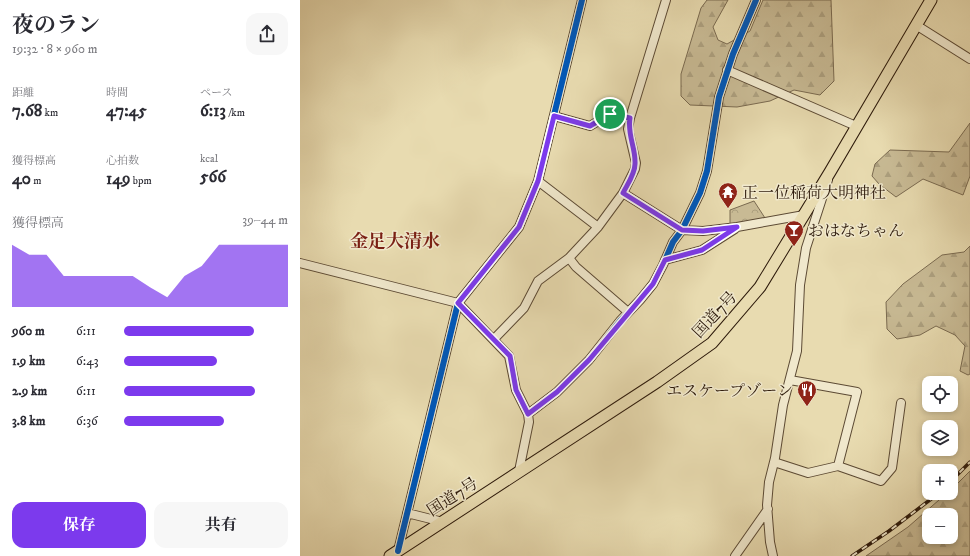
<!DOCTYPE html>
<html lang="ja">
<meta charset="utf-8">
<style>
:root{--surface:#fff;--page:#f7f7f7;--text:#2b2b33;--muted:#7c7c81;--accent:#7c3aed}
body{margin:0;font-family:"IM FELL DW Pica","Noto Serif JP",serif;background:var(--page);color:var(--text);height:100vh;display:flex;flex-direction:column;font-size:15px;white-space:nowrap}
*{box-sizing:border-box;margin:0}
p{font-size:13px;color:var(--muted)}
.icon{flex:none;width:22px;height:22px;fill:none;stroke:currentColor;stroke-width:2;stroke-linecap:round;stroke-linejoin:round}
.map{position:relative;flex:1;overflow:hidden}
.sheet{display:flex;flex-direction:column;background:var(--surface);width:300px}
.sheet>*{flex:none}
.buttons{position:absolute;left:622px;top:376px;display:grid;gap:8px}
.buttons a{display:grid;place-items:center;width:36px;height:36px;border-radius:8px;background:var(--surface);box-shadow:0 2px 6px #0003;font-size:20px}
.pin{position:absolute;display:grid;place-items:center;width:34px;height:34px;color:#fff;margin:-17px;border:2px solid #fff;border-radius:50%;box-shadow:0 1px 4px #0007}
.round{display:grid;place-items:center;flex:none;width:42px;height:42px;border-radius:12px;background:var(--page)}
.headline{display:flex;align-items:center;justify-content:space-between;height:68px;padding:0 12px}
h1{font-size:22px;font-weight:700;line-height:30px}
.figures{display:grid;grid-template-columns:repeat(3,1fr);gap:6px;height:68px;padding:4px 12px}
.figures div{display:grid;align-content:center}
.figures b{font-size:17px;font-weight:700}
.figures small{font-size:11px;font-weight:400}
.figures p{font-size:11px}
.chart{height:112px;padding:8px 12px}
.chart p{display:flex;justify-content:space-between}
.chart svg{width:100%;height:72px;margin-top:4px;fill:var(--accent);opacity:.7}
.cta{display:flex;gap:8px;margin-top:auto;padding:8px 12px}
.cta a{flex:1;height:46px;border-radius:12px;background:var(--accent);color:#fff;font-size:16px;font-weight:700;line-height:46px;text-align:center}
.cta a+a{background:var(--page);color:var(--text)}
ul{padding:0 12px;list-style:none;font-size:13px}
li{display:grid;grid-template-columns:64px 48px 1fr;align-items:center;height:30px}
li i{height:10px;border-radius:5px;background:var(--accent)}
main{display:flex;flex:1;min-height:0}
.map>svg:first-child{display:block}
.forest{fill:url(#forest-firs);stroke:#7a6a50;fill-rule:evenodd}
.park{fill:url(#park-crowns);stroke:#7a6a50}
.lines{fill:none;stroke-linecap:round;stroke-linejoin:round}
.minor-casing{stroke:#5c4a34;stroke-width:10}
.highway-casing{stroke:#2d1a0b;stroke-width:13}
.minor{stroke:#f0e8cc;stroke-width:8}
.highway{stroke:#e8dbb0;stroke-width:11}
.rail-casing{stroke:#2d1a0b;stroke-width:3.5}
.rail{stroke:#f0e8cc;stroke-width:2;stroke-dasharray:6;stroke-linecap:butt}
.cycleway-casing{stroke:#f0e8cc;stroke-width:8}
.cycleway{stroke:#0057b8;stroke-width:6}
.route-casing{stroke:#fff;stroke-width:8}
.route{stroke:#7c3aed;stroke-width:5}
.labels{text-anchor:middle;stroke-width:3;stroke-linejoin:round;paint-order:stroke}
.poi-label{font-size:16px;fill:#2d1a0b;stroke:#f0e8cc;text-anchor:start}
.street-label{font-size:16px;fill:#2d1a0b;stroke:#f0e8cc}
.quarter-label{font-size:18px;font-weight:bold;fill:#7a1f14;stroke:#f0e8cc}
</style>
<main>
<section class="sheet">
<div class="headline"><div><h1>夜のラン</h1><p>19:32 · 8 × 960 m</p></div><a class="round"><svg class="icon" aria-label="share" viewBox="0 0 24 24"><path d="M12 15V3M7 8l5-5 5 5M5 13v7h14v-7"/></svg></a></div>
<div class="figures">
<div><p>距離</p><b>7.68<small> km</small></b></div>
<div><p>時間</p><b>47:45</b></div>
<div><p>ペース</p><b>6:13<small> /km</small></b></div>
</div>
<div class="figures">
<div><p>獲得標高</p><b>40<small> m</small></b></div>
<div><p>心拍数</p><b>149<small> bpm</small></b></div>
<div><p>kcal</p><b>566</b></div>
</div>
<div class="chart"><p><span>獲得標高</span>39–44 m</p>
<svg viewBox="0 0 160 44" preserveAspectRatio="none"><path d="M0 44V6L10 12L20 12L30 25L40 25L50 25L60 25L70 25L80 32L90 38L100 25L110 19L120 6L130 6L140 6L150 6L160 6V44z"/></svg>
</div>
<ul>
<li><b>960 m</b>6:11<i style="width:79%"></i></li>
<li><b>1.9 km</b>6:43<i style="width:57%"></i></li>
<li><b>2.9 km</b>6:11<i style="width:80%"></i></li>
<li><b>3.8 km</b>6:36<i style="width:61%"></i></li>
</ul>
<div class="cta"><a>保存</a><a>共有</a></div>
</section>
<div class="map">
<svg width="670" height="556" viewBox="0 0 670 556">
<defs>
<pattern id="forest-firs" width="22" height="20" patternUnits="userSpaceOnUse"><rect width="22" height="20" fill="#c8ba94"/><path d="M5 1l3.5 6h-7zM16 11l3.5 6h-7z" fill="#ac9f7e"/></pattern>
<pattern id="park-crowns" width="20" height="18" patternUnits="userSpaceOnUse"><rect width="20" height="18" fill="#c8ba94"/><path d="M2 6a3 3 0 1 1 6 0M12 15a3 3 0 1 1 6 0" fill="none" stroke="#ac9f7e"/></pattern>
</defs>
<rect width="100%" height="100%" fill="#e8dbb0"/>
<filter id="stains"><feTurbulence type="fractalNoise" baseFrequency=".005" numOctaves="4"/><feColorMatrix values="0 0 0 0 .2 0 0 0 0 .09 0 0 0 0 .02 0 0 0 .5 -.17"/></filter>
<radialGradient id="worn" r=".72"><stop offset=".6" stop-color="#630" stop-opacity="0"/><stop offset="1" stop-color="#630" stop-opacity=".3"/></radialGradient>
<path class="forest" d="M407 0H428L413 27 418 40 427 44 450 31 463 0H531L534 81 520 95 494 90 470 101 437 107 390 105 381 96V74L401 8Z
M670 123V176L663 195 623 179 596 197 579 184 572 176 575 164 590 150 649 152Z
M670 246V374L668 375 660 371 665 346 655 335 636 326 620 335 597 339 587 329 586 302 603 284 642 255 664 252Z
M670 471V556H566L608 527 647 493H651V490ZM629 515H651V537H629Z"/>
<path class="park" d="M454 201 465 218 430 225V210Z"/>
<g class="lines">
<g class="minor-casing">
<path id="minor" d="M616 25 670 59
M427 70 556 126
M330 118 366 0
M238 181 298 227
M323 193 382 230 403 231 437 227 504 215
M269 258 276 267 328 312
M365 260 402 250 435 229
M0 263 158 303 209 356 216 390 228 414 229 422 219 471
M194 339 224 308 238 281 269 258 298 227 323 193 335 169 336 163 328 129 330 118 310 114 290 126 254 116
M490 380 557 392 538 466
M228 414 257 392 289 360 320 321 340 300 353 284 363 265 373 242 382 230 400 193 407 171 419 97 433 54 456 0
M474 462 508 473 538 466 581 481 592 468 601 403
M107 513 143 522
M98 551 158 303 219 227 238 181 282 0
M435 556 468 509
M473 556 470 542 467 505 469 482 475 458 483 405 497 351 500 285 506 248 528 180"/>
</g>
<g class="highway-casing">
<path id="highway" d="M90 556 357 382 412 343 460 287 530 172 631 0"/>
</g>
<use href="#minor" class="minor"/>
<use href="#highway" class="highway"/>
<g class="rail-casing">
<path id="rail" d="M651 481 670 462
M552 556 589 531 639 493"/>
</g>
<use href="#rail" class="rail"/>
<g class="cycleway-casing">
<path id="cycleway" d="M228 414 257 392 289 360 320 321 340 300 353 284 363 265 373 242 382 230 400 193 407 171 419 97 433 54 456 0
M98 551 158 303 219 227 238 181 282 0"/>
</g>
<use href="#cycleway" class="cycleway"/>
</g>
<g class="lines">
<g class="route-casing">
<path id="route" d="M310 114 330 118C327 135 336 148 335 164 335 174 327 185 323 193L382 230 403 231 437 227 402 250 365 260 353 284 289 360 257 392 228 414 216 390 210 356 158 303 219 227 238 181 254 116 290 126Z"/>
</g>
<use href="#route" class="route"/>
</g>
<defs>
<g id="temple-pin" transform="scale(1)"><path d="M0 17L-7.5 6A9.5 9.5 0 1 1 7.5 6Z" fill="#8f2418" stroke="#f0e8cc"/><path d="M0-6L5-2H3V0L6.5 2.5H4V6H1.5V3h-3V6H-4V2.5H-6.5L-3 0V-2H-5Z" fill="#fff"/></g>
<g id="bar-pin" transform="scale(1)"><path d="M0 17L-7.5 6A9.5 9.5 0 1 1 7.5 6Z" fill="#8f2418" stroke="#f0e8cc"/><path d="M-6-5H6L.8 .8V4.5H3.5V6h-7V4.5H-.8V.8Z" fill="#fff"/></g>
<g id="restaurant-pin" transform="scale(1)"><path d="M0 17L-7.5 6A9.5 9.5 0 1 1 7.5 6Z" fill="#8f2418" stroke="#f0e8cc"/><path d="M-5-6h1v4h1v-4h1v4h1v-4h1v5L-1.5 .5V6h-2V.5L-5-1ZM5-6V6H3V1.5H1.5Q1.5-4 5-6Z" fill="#fff"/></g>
</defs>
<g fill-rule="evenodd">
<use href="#temple-pin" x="428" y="192"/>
<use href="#bar-pin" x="494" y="230"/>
<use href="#restaurant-pin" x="507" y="390"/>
</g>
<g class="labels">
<g class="poi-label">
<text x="442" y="198">正一位稲荷大明神社</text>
<text x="508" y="236">おはなちゃん</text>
<text x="493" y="396" text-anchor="end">エスケープゾーン</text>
</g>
<g class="street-label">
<text transform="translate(414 314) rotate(-47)" y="6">国道7号</text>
<text transform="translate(152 496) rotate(-33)" y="6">国道7号</text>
</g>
<g class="quarter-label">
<text x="95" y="247">金足大清水</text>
</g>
</g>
<rect width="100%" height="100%" filter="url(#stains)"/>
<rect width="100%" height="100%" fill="url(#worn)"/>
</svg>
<div class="buttons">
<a><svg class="icon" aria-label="locate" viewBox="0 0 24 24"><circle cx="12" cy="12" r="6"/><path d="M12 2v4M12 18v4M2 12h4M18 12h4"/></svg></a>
<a><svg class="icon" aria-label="layers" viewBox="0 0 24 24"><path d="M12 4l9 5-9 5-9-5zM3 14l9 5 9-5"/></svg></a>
<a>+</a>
<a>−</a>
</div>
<div class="pin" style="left:310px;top:114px;background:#1e9e55"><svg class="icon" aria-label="arrive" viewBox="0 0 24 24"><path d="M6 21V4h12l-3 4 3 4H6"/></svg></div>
</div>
</main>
